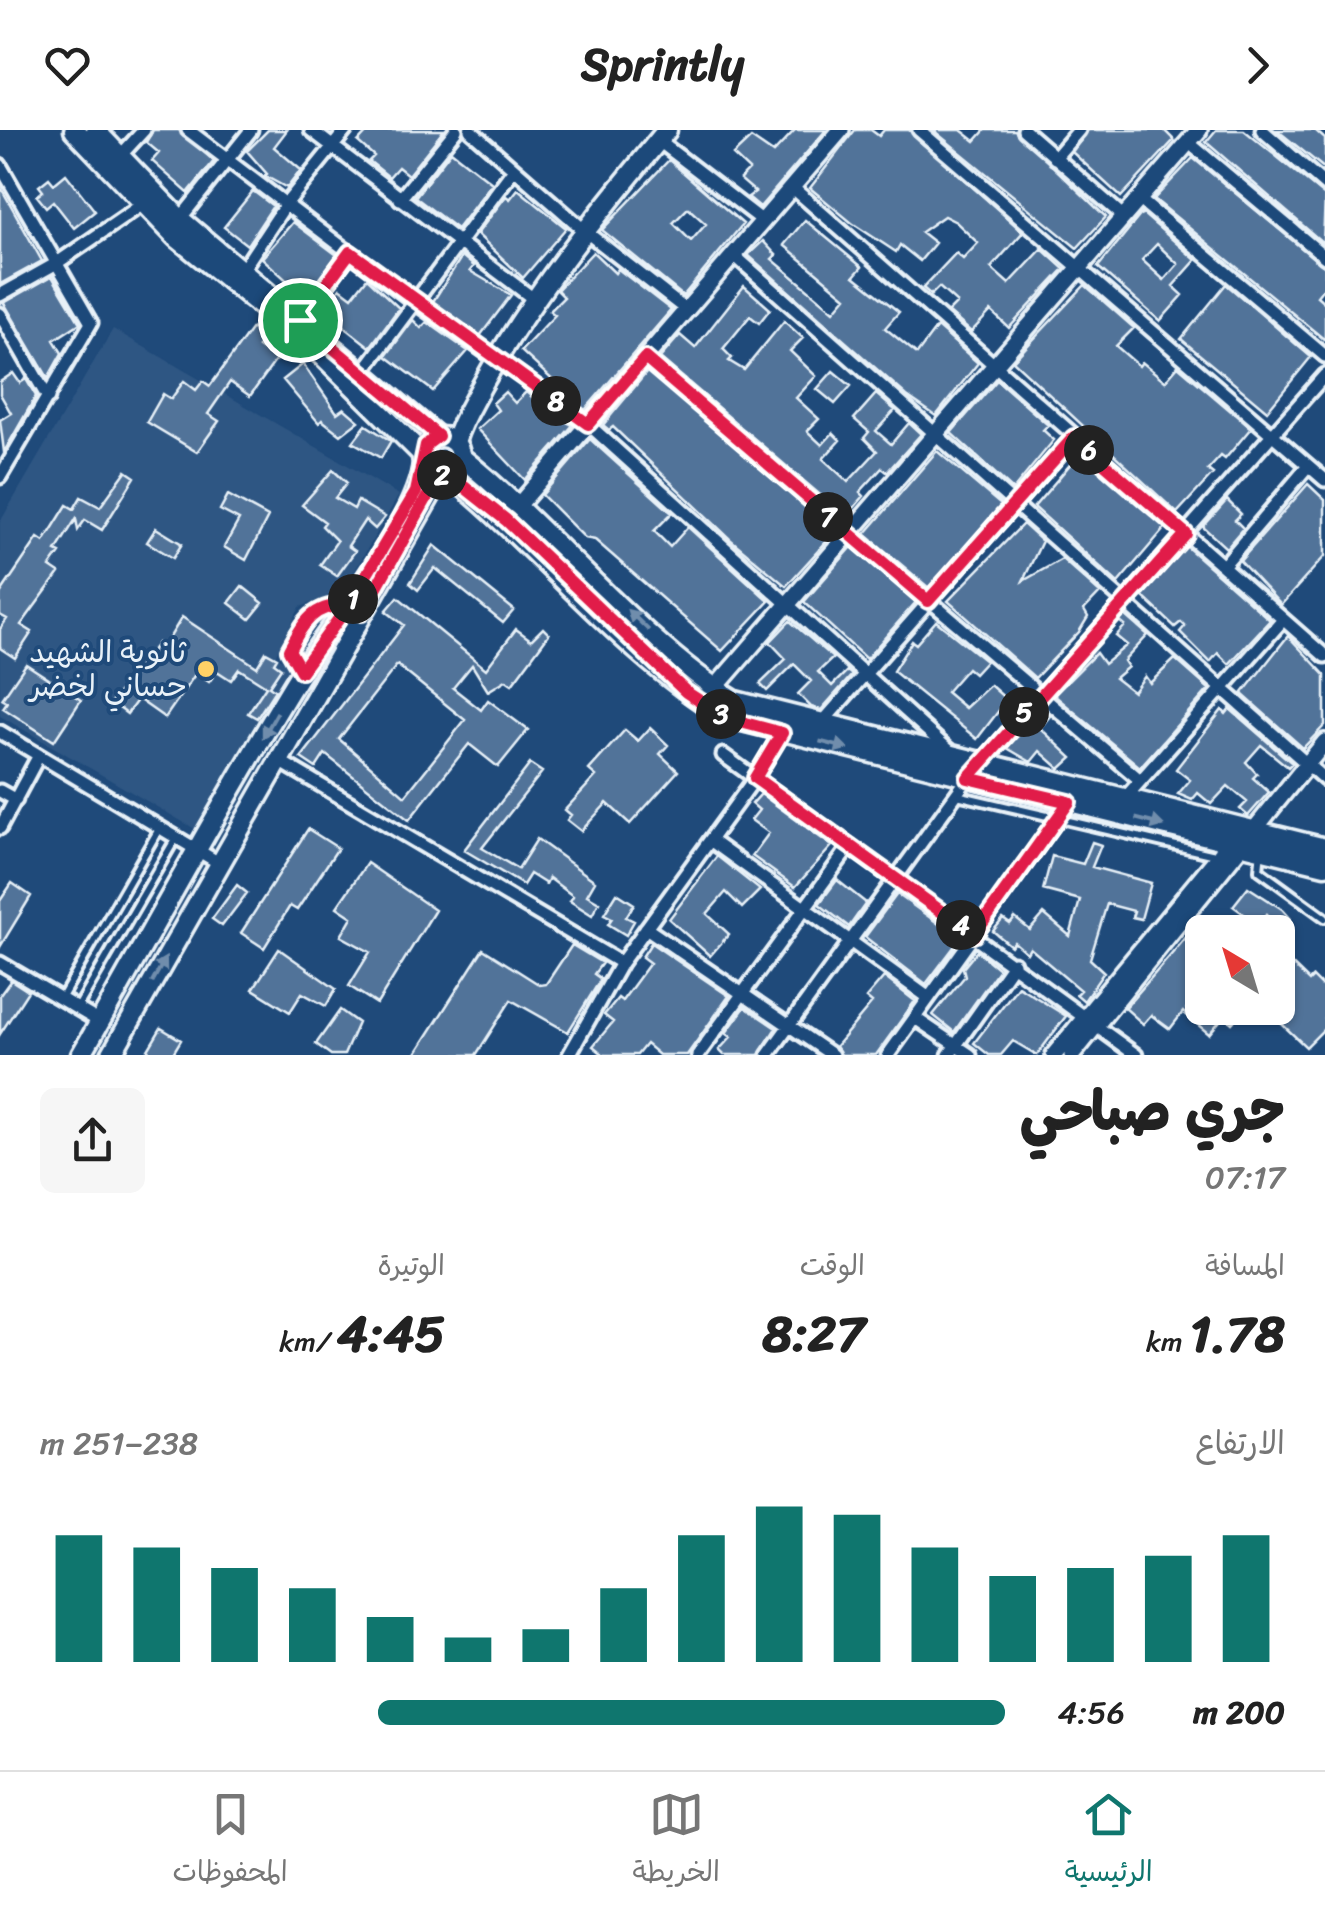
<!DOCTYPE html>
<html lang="ar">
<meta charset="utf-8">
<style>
:root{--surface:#fff;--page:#f6f6f6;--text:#222;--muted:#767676;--line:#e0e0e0;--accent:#0f766e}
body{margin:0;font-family:Sriracha,"Playpen Sans Arabic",sans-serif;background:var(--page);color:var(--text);direction:rtl;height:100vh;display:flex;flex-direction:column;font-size:38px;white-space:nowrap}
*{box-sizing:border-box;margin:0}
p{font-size:32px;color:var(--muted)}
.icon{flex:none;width:55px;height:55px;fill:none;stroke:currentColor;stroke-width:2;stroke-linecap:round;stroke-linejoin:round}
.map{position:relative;height:925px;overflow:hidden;direction:ltr}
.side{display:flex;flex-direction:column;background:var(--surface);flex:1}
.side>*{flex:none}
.needle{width:65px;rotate:322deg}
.buttons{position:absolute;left:1185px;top:785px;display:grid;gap:20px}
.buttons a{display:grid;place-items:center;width:110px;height:110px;border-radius:15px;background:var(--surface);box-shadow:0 2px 8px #0004;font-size:50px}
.pin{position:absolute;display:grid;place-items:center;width:85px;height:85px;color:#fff;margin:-42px;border:5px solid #fff;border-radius:50%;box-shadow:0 2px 10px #0007}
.km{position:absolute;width:50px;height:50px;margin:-25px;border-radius:50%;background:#222;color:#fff;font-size:28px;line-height:50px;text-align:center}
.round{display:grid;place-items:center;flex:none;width:105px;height:105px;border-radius:15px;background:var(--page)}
.overview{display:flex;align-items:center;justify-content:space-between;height:170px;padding:0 40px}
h1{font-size:55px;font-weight:800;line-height:75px}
.stats{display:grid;grid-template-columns:repeat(3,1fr);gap:15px;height:170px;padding:10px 40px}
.stats div{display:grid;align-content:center}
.stats b{font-size:50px;font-weight:800}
.stats small{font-size:28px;font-weight:400}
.stats p{font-size:28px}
.chart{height:280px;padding:20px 40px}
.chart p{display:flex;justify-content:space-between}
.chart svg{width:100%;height:180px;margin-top:10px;stroke:var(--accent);stroke-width:6}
ul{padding:0 40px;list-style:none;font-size:32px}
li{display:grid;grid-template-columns:160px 120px 1fr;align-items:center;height:75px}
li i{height:25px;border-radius:12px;background:var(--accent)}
header{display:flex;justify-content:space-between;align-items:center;height:130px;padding:0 40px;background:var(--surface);font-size:45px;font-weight:800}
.tabs{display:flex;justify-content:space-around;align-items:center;height:140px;border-top:2px solid var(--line);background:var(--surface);font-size:28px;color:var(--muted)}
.tabs a{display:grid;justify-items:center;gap:5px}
.tabs .selected{color:var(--accent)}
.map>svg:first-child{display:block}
.built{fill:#2e5683}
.building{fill:#517399;stroke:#e8f1f8;stroke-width:2.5;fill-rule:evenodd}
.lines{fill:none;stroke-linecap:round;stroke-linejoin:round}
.service-casing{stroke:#e8f1f8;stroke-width:14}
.minor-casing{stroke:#e8f1f8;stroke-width:19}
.tertiary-casing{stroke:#e8f1f8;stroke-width:22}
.secondary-casing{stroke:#e8f1f8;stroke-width:25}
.primary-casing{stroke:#e8f1f8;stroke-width:25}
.service{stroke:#1f4a7a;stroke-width:6}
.minor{stroke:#1f4a7a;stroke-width:11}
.tertiary{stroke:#1f4a7a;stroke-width:15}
.secondary{stroke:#1f4a7a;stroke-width:18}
.primary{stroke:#1f4a7a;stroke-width:18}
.oneway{fill:#6f8dac}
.route-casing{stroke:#fff;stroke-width:20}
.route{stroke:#e11d48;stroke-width:12}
.poi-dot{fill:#ffd166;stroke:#1f4a7a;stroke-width:4}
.labels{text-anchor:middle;stroke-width:8;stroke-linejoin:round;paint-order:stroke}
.poi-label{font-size:30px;fill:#e8f1f8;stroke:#1f4a7a;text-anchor:end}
</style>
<header><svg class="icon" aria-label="forward" viewBox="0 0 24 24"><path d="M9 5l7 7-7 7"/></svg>Sprintly<svg class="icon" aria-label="heart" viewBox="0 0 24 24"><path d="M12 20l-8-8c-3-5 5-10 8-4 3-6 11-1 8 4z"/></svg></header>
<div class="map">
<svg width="1325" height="925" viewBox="0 0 1325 925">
<rect width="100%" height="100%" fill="#1f4a7a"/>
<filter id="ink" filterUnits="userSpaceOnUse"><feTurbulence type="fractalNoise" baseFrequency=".01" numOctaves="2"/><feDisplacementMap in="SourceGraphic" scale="20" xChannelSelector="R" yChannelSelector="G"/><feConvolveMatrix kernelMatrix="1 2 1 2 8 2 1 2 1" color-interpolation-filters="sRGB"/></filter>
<g filter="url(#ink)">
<path class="built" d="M113 199 399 365 342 462 300 477 275 526 294 537 202 703 0 586V392Z"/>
<path class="building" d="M153 0H179L214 31 188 63 152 31 159 23 146 12Z
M268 0H287L274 17 301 40 287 58 265 46 267 44 247 21Z
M369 0H444L408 45 398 37 389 47 369 31 374 26 358 12Z
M795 0H826L760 77 748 67 755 62 740 49 749 40 733 25 751 8 773 23Z
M855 0H871L879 6 884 0H909L1023 102 991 138 1009 154 1042 119 1064 139 1009 198 991 181 971 202 948 182 957 173 939 157 931 165 923 158 956 123 963 129 978 113 956 92 944 86 921 102 935 113 920 131 900 115 896 122 852 93 810 58Z
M933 0H961L975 11 985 0H1015L1106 87 1077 118Z
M1088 0H1164L1174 10 1121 67 1072 22Z
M1216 0H1244L1325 66 1323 113 1206 12Z
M1277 0H1315L1325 9V39Z
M451 21 492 53 457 99 415 67Z
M1193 28 1325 137V156L1317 166 1325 173V210L1154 69Z
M669 30 743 94 683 166 602 100ZM688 78 706 94 691 111 673 93Z
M66 44 95 81 74 98 53 71 46 77 37 66 43 61 39 56 49 48 54 54Z
M0 56 42 131 0 154Z
M518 59 566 98 523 148 477 104 506 66 510 69Z
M253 61 273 76 247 115 224 97Z
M1142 83 1196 130 1173 156 1183 165 1160 191 1098 137ZM1157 114 1178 134 1164 150 1142 130Z
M805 90 862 137 854 146 899 182 885 198 917 224 937 197 978 233 936 286 907 266 748 125 763 111 776 125 772 129 834 181 846 167 784 115Z
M293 92 337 125 305 167 262 128Z
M593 122 615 143 618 139 671 180 585 280 521 221 555 185 550 181 564 167 557 160Z
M462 126 474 136 470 141 511 165 480 206 432 173Z
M52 146 80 193 54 210 62 223 48 248 4 173Z
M367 148 399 178 370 217 323 180 340 158 352 167Z
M1226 154 1311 227 1267 281 1181 209Z
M1085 155 1134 198 1116 216 1139 236 1142 232 1165 251 1178 236 1251 298 1225 329 1221 326 1208 340 1213 344 1177 383 1013 231Z
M744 156 770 179 759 193 750 186 723 219 732 228 729 231 744 240 784 191 803 208 790 221 816 246 796 268 819 289 807 301 822 315 833 303 840 310 823 329 843 347 848 352 877 321 864 308 869 302 854 289 876 264 895 280 876 301 891 314 909 293 921 304 887 342 882 338 860 362 864 366 846 387 660 228 680 205 695 218Z
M413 190 421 198 427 192 468 221 433 261 386 226Z
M252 198 265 208 258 217 276 230 250 266 230 252 208 284 219 291 197 322 147 292 163 264 171 269 184 251 196 260 203 251 210 256Z
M303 234 337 283 344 278 359 291 341 305 322 290 319 293 283 250Z
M833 241 851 256 835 274 817 259Z
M647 242 835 402 786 456 730 409 613 297 609 300 603 295Z
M13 243 20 253 26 249 36 266 4 322 0 290 11 283 0 264V252Z
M997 250 1048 295 1043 300 1054 310 1013 360 951 303Z
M505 262 515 273 526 262 556 287 573 295 525 350 477 299 498 280 493 273Z
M366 295 391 311 381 328 353 312Z
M590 309 672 383 654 401 670 417 688 397 769 471 722 521 595 410 585 408 542 365Z
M937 321 1001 375 929 458 865 404Z
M1079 324 1165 398 1118 453 1034 377Z
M333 340 347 353 335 368 354 379 358 371 385 387 375 399 365 390 348 416 355 421 337 446 320 435 337 411 322 396 325 392 302 375Z
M126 341 135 347 102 400 85 390 78 400 76 389 56 421 60 423 50 437 59 443 21 495 32 502 15 528 0 518V499L7 489 0 485V464L38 408 44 412 67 375 74 379 81 367 100 377Z
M1308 354 1325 370V426L1281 475 1240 431Z
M228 365 268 387 246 430 224 417 239 390 220 380Z
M1227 370 1241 384 1235 390 1243 398 1226 418 1203 397Z
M1023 394 1042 411 1023 451 1062 429 1100 463 1084 480 1088 487 1079 502 1035 548 948 471Z
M156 398 182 414 173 428 147 412Z
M434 415 514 480 503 493 435 438 418 460 410 453Z
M1186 416 1270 490 1229 534 1218 523 1210 532 1180 502 1185 496 1181 492 1175 497 1142 466Z
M852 417 916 472 866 529 804 472Z
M242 456 263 473 250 489 229 473Z
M398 467 486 539 516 499 531 510 543 498 549 504 512 554 506 550 488 561 472 535 453 558 481 580 488 570 528 600 498 637 469 614 409 690 325 624 316 638 301 628 404 495 386 481ZM397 535 465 590 405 666 339 609Z
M1125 485 1148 505 1124 531 1128 537 1115 548 1133 562 1145 546 1150 553 1175 529 1209 559 1140 637 1054 565 1096 523 1104 534 1127 515 1116 506 1125 496 1119 491Z
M182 487 257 537 266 522 277 528 274 533 281 538 269 556 275 560 257 588 248 583 266 556 239 539 231 550 217 541 209 552 196 543 165 588 138 569 127 584 111 572 158 513 164 517Z
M790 491 833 528 818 542 832 556 847 541 852 545 821 580 811 577 798 564 811 551 794 534 767 561 760 554 786 529 770 512Z
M936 491 986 531 974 544 967 538 946 562 965 578 990 555 1007 570 977 609 893 541 912 511 916 514Z
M1288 506 1325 545V595L1303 618 1242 564Z
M26 534 81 570 54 611 3 578 7 572 2 569Z
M1042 579 1050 586 1040 598 1072 628 1060 639 1040 621 1031 632 1007 618Z
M1230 579 1292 633 1288 637 1261 615 1246 632 1257 644 1253 648 1269 662 1248 686 1240 679 1247 672 1228 656 1211 674 1198 663 1192 670 1178 664 1190 650 1176 639 1222 580 1226 584Z
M650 598 668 615 660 624 678 641 630 694 607 673 581 701 567 690 571 685 565 680 596 646 589 640 625 600 638 611Z
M530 634 542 642 482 718 518 739 537 709 595 751 587 765 599 772 592 785 570 771 573 766 549 748 546 754 530 744 523 755 464 720Z
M761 664 832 716 795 757 752 726 769 703 751 690 759 680 752 674Z
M308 699 338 718 297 780 290 776 264 818 241 803Z
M1092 712 1101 715 1092 737 1151 753 1141 789 1132 787 1134 781 1107 774 1090 829 1104 842 1084 871 1076 864 1080 860 1030 818 1027 823 1014 812 1011 816 993 801 1003 789 1010 794 1015 788 1030 800 1044 784 1070 806 1080 770 1043 760 1052 726 1083 734Z
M717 726 760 760 742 778 726 762 707 784 729 804 710 826 669 789Z
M367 733 435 780 377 874 349 856 370 822 341 806 352 787 337 777Z
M837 750 866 773 849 797 819 774Z
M12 753 31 766 0 817V771Z
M237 755 247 763 222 796 212 789Z
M1248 757 1282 779 1290 788 1280 797 1267 784 1259 795 1233 776Z
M617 763 634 774 626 787 634 791 626 805 608 794 612 788 604 784Z
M897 764 960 809 926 854 865 807Z
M1202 789 1216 802H1202V857L1187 878H1246L1232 893 1224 886 1209 904 1183 882 1170 899 1151 885 1143 894 1125 878Z
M651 813 729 866 687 925H659L646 914 637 925H604L593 916 613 892 604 885 618 868 622 871 650 833 642 827Z
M572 815 602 833 594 844 601 849 568 902 511 870 476 925H415L483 819 540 855 546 854Z
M279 819 336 859 326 876 302 863 290 882 253 859Z
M977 821 999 839 954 902 933 885 965 846 963 838Z
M1278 821 1309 851 1313 847 1325 859V898L1306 917 1265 878H1278Z
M884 847 915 871 876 925H841L836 916 872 873 866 868Z
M11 850 28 861 0 904V865Z
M1018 856 1066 886 1037 925 1013 911 1001 925H989L974 913Z
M745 877 776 898 759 925H724L719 920 731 907 726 903Z
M340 880 358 893 344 925H331L316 914Z
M161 898 181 910 172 925H145Z"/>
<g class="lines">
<g class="service-casing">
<path id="service" d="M301 540 289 520C302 495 310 478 341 475
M957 665 1215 725
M1261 720 1259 740 1325 788
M61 869 159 699
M78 877 176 708"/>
</g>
<g class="minor-casing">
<path id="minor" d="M188 0 416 173 588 294 951 622
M311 0 535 170
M470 0 585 101 686 180
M919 0 1325 350
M1024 0 1124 87
M1262 0 1325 55
M659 11 763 91
M1188 12 1325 127
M120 26 144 0
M1055 28 1079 0
M0 35 91 193 0 347
M792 57 1325 526
M400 69 456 0
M1139 69 1325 226
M180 89 251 0
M734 125 1325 650
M241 142 286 74 346 0
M0 165 57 133 143 74
M0 184 48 268
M300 190 350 123
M645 228 1140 650
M362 243 514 39
M1223 436 1308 336
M821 594 1074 307
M0 602 219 733
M723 625 1136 925
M278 630 621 833
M0 661 16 670
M1125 668 1282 491
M0 698 38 627
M710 710 929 868
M646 798 832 925
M0 833 100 892
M915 888 970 925
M569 925 621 833 755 648 784 599
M698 925 850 716
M768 925 968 648 1325 245
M888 925 1069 673
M949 925 1014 833"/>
</g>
<g class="tertiary-casing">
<path id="tertiary" d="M511 384 841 0
M708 566 1199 0
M1054 925 1236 705
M1072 925 1325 612"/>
</g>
<g class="secondary-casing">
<path id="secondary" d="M74 0 176 107 323 226 422 324
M95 0 180 89 438 307
M461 327C553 401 638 511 735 571L1325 718
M448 344C542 420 623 525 726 587L1325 735"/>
</g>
<g class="primary-casing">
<path id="primary" d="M422 326a19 19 0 1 1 38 0a19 19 0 1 1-38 0Z
M455 312C461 291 471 276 481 257 532 164 600 81 667 0
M81 925C153 799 222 671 298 547 329 496 420 388 423 331
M111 925 442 345"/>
</g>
<use href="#service" class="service"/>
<use href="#minor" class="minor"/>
<use href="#tertiary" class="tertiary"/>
<use href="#secondary" class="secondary"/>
<use href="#primary" class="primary"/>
</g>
<defs><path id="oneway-solid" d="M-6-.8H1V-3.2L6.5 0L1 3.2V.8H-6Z" transform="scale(2.5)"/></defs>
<g class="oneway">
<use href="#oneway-solid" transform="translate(638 490) rotate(-136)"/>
<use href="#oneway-solid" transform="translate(270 595) rotate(120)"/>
<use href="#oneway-solid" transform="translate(834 615) rotate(14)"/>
<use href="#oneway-solid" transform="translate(1150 692) rotate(14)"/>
<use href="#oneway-solid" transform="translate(159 840) rotate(-61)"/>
</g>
</g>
<g class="lines" filter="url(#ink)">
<g class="route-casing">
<path id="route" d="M300 190 438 306 426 315 416 362 348 476C314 473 304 492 289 520L301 541 348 476 362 483 430 362 442 345 448 344 506 390 686 562 726 588 782 603 755 648 974 805 1069 672 968 648 1186 404 1074 307 928 471 645 228 588 294 350 122 300 190"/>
</g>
<use href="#route" class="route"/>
</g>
<circle class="poi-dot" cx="206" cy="539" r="10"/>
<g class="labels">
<g class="poi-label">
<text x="186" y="532">ثانوية الشهيد<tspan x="186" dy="34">حساني لخضر</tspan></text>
</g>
</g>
</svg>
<div class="buttons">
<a><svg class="needle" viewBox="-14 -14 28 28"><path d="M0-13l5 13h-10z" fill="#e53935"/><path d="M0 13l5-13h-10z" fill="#767676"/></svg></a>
</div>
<div class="pin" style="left:300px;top:190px;background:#1e9e55"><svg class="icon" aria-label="arrive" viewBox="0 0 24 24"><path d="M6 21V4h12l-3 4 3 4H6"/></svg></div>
<b class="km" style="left:353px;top:469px">1</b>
<b class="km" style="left:442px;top:345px">2</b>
<b class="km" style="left:721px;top:584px">3</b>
<b class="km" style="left:961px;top:795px">4</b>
<b class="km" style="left:1024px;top:582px">5</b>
<b class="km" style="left:1089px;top:320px">6</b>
<b class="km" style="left:828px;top:387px">7</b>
<b class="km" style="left:556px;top:271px">8</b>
</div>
<section class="side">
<div class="overview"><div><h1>جري صباحي</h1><p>07:17</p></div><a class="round"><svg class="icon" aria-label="share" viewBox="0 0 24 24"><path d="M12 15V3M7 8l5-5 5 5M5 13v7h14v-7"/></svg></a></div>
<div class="stats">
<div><p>المسافة</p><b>1.78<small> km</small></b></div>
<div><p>الوقت</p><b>8:27</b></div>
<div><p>الوتيرة</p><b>4:45<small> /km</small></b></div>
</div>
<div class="chart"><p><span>الارتفاع</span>238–251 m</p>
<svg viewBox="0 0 160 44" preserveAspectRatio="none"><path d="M5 44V13M15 44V16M25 44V21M35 44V26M45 44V33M55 44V38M65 44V36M75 44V26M85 44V13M95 44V6M105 44V8M115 44V16M125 44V23M135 44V21M145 44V18M155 44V13"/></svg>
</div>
<ul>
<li><b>200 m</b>4:56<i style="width:65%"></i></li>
</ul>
</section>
<nav class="tabs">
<a class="selected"><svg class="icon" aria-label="home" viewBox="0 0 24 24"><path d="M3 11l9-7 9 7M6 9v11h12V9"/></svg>الرئيسية</a>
<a><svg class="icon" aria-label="map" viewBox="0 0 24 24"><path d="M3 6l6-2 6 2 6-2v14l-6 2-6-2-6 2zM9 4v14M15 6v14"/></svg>الخريطة</a>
<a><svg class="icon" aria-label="saved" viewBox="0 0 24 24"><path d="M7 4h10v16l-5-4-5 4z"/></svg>المحفوظات</a>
</nav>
